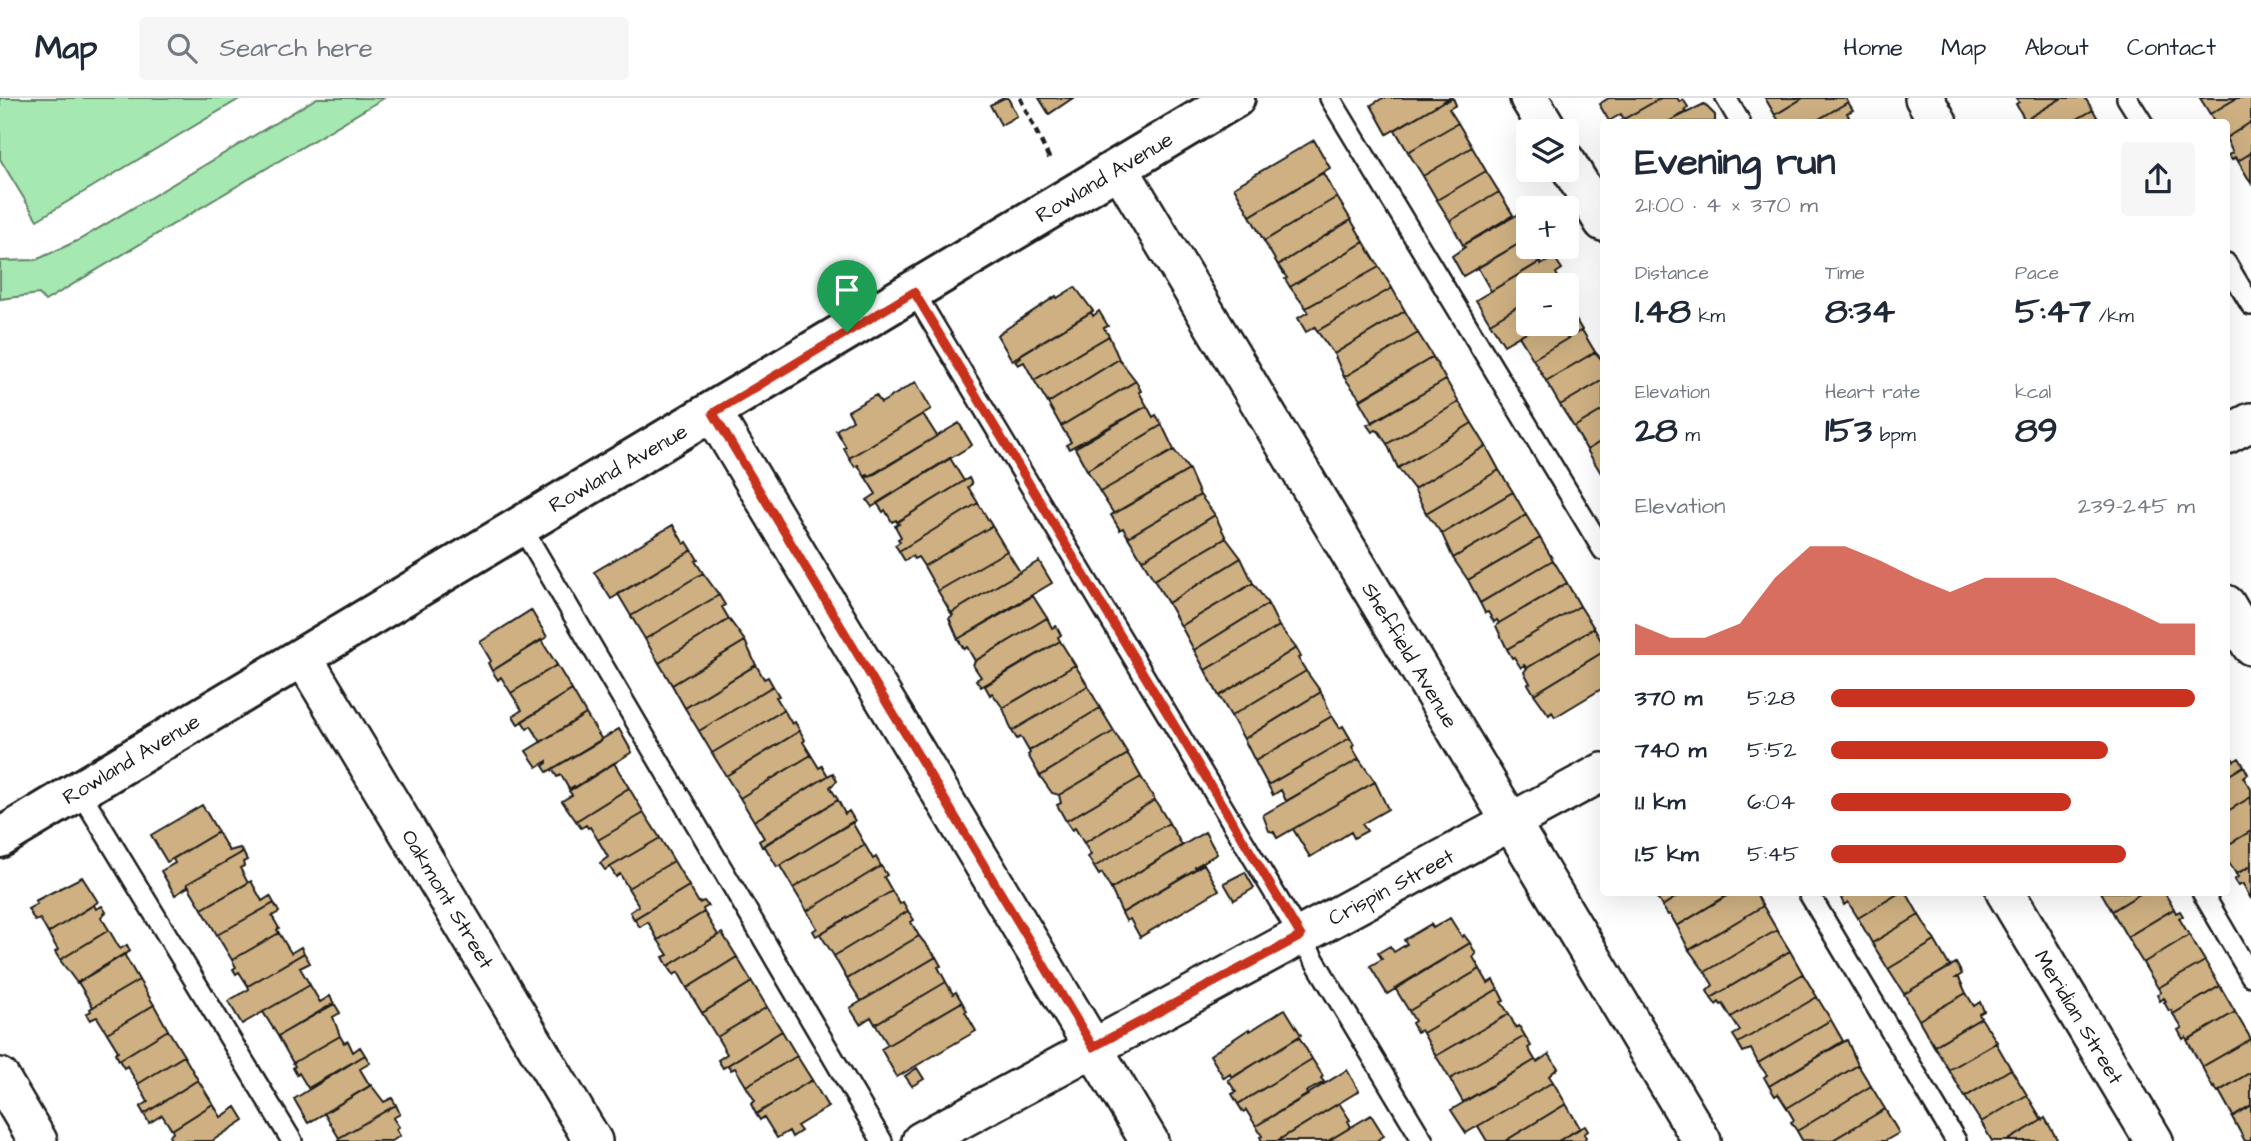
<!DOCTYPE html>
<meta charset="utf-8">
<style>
:root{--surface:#fff;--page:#f6f6f7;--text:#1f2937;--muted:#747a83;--line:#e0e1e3;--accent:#c8321e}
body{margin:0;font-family:"Architects Daughter",sans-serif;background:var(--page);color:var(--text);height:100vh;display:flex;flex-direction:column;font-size:26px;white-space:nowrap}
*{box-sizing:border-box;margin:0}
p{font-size:23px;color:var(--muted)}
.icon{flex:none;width:38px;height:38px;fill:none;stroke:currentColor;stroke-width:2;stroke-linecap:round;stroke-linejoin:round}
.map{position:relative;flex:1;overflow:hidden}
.drawer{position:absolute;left:1600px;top:21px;width:630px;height:777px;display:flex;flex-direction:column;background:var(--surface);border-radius:7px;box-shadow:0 7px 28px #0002}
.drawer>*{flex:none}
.controls{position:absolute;left:1516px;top:21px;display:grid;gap:14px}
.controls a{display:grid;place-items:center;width:63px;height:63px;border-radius:7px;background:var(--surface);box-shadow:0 7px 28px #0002;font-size:35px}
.pin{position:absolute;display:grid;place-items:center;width:60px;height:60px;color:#fff;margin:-72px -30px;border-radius:50% 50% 50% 0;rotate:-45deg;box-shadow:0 0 7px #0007}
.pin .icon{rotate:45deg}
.round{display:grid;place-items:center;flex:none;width:74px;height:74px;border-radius:7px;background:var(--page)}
.summary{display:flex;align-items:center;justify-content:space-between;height:119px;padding:0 35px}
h1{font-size:38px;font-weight:800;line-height:52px}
.figures{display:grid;grid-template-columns:repeat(3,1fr);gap:10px;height:119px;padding:7px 35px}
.figures div{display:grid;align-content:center}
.figures b{font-size:35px;font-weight:800}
.figures small{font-size:19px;font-weight:400}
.figures p{font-size:19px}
.chart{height:196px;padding:14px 35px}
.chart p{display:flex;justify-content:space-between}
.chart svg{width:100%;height:126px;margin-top:7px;fill:var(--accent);opacity:.7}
ul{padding:0 35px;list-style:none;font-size:23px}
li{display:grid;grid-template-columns:112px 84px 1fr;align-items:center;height:52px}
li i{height:18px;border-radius:9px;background:var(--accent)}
header{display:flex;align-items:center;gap:42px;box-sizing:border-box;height:98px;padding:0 35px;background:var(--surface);border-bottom:2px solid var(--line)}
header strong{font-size:33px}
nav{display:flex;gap:38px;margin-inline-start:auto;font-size:24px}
.search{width:490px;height:63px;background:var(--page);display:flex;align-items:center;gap:18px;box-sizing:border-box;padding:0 24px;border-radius:7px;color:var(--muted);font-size:26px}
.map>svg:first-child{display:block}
.green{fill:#a6e8b1;stroke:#618266;stroke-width:2}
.building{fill:#ceb082;stroke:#1c1c1c;stroke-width:2}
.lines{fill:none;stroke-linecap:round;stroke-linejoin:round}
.lane-casing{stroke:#1c1c1c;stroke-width:24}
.street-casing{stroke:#1c1c1c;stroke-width:42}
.secondary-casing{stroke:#1c1c1c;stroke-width:44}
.path{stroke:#1c1c1c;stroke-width:4.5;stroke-dasharray:7 5;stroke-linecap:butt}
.lane{stroke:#fff;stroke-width:19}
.street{stroke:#fff;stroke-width:37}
.secondary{stroke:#fff;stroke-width:38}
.route-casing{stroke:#fff;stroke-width:14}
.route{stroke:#c8321e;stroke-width:9}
.labels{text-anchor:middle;stroke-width:5;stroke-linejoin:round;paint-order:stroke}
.street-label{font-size:21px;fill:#1c1c1c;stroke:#fff}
</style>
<header>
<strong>Map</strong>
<div class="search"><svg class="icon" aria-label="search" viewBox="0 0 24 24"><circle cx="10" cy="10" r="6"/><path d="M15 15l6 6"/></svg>Search here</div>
<nav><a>Home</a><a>Map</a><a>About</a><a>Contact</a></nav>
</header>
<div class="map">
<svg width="2251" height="1043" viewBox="0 0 2251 1043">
<rect width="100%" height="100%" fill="#fff"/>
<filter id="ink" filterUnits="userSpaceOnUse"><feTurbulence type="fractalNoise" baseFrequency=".0143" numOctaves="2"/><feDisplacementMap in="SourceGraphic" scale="14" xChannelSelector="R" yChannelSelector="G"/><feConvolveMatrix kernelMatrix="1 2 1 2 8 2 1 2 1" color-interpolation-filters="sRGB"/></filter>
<g filter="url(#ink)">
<path class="green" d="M0 0H241L37 122 0 61Z
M317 0H384L45 203 39 196 0 201V163L36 162 79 142Z"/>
<path class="building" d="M1004 0H1008L1017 18 1001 27 990 7Z
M1039 0H1073L1049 16Z
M1383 0H1449L1387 36 1371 7Z
M1453 0 1456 7 1449 11 1458 25 1408 54 1395 32 1444 3 1445 4Z
M1609 0H1661L1624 21 1621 16 1609 23 1599 6Z
M1661 0H1677L1680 4 1683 1 1688 9 1684 12 1686 14 1668 24H1619Z
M1765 0H1803L1775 17Z
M1803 0H1845L1848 4 1814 24H1780L1775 17Z
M2016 0H2062L2025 22 2016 6 2019 4Z
M2062 0H2085L2093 12 2072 24H2027L2025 22Z
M2200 0H2237L2210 16Z
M2237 0H2251V24L2226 40V24H2215L2210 16Z
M1848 4 1853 12 1847 15 1849 19 1845 22 1846 24H1814Z
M1704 6 1715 17V24H1668Z
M2093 12 2100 24H2072Z
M2251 24V55L2238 63 2235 59 2232 62 2228 57 2233 55 2226 40Z
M1458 25 1472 49 1423 78 1408 54Z
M1314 42 1330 70 1250 118 1234 89Z
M1472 49 1486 73 1437 102 1423 78Z
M2251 55V85L2238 63Z
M1486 73 1499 94 1450 123 1437 102Z
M1323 75 1337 99 1264 143 1250 118Z
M1499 94 1513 117 1463 147 1450 123Z
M1337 99 1351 122 1278 167 1264 143Z
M1526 112 1528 131 1523 133 1527 141 1463 178 1452 158 1465 149 1463 147Z
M1351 122 1364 144 1290 189 1285 181 1287 180 1278 167Z
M1527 141 1528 149H1549L1553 156 1491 193 1478 170Z
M1364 144 1379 169 1306 210 1290 189Z
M1554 159 1562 171 1556 175 1560 183 1553 187H1528V202L1490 225 1476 202 1540 164 1541 167Z
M1379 169 1392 190 1317 233 1315 229 1306 234 1298 220 1308 214 1306 210Z
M1075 189 1093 213 1012 262 997 237 1056 198 1057 200Z
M1392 190 1405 213 1334 256 1317 233Z
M1528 202V226H1540L1504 247 1490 225Z
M1568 209 1582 232 1533 261 1519 238 1540 226H1566V210Z
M1099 213 1108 228 1104 230 1109 238 1034 282 1024 264 1018 267 1015 263 1021 259 1020 257 1091 214 1093 218Z
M1405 213 1418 235 1344 279 1334 256Z
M1582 232 1595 254 1546 283 1533 261Z
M1418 235 1433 259 1361 302 1344 279Z
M1109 238 1119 261 1048 305 1034 282Z
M1595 254 1603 263V282L1560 307 1546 283Z
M1433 259 1446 282 1372 325 1359 302Z
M1119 261 1136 283 1061 328 1048 305Z
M1446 282 1459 304 1387 346 1379 334 1376 332 1372 334 1367 327Z
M1603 282V312L1574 329 1560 307Z
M1136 283 1141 293 1139 294 1147 308 1069 351 1066 347 1071 344 1061 328Z
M916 284 931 311 849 360 844 350 846 349 836 332 853 322 848 313 876 297 881 305Z
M1459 304 1472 325 1398 370 1387 346Z
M1147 308 1153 319 1156 317 1162 327 1087 372 1075 350Z
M1603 312V342L1587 352 1574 329Z
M923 316 937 338 870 379 868 376 865 379 858 367 855 369 849 360Z
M959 325 972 347 872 409 867 402 876 396 866 380Z
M1472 325 1486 348 1414 391 1398 370Z
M1162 327 1174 352 1100 394 1087 372Z
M1603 342V374L1601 375 1587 352Z
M1486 348 1499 372 1426 415 1414 391Z
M1174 352 1189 372 1114 416 1100 394Z
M950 360 964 383 897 424 896 422 892 424 885 412 883 414 877 405Z
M1189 372 1200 397 1128 439 1123 430 1120 432 1111 417Z
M1499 372 1513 394 1442 436 1426 415Z
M969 380 972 386 968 389 978 405 899 453 895 447 900 444 898 441 901 439 895 428 899 426 897 424Z
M1513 394 1526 417 1453 460 1442 436Z
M1200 397 1215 417 1142 462 1128 439Z
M978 405 992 428 924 468 918 459 914 461 912 458 905 463 899 453Z
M1215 417 1226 440 1154 482 1142 462Z
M1526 417 1540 440 1468 482 1453 460Z
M673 427 684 446 687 444 692 452 611 501 594 474Z
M992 428 1007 453 938 493 924 468Z
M1226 440 1241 460 1168 505 1154 482Z
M1540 440 1553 462 1480 505 1468 482Z
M692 452 698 462 695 463 703 475 631 518 618 496Z
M1007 453 1020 474 951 515 938 493Z
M1241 460 1253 485 1181 528 1168 505Z
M1553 462 1567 485 1499 525 1497 522 1494 524 1488 514 1485 515 1480 505Z
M1039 463 1052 485 958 541 949 520 953 517 951 515Z
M703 475 719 497 645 541 631 518Z
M1253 485 1268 506 1194 552 1181 528Z
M1567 485 1580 508 1507 551 1496 528 1499 525Z
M719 497 725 507 722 509 729 521 659 565 645 541Z
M1033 498 1047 520 975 563 967 549 964 551 958 541Z
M1268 506 1279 528 1205 572 1194 552Z
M1580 508 1594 530 1527 570 1524 567 1521 570 1514 559 1512 560 1507 551Z
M531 512 547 539 492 573 488 565 491 563 480 544Z
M1047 520 1052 530 1056 528 1061 537 1058 539 1060 543 981 589 976 582 981 579 973 567 975 563Z
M729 521 745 543 672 587 659 565Z
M1279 528 1296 550 1219 598 1205 572Z
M1594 530 1603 546V554L1534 596 1528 586 1530 585 1524 574 1527 570Z
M541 542 557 567 511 595 501 579 498 582 492 573Z
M745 543 756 567 685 610 672 587Z
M1060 543 1075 567 1003 610 992 595 990 597 985 588Z
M1296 550 1301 559 1298 560 1306 573 1231 618 1219 598Z
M1603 554V590L1555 619 1552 614 1549 617 1534 596Z
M557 567 572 592 518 626 513 618 522 612 511 595Z
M756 567 764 581 768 579 773 588 699 633 685 610Z
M1075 567 1088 588 1012 633 1003 610Z
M1306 573 1321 594 1244 641 1231 618Z
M773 588 779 598 776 599 784 612 712 655 699 633Z
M1088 588 1100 610 1029 653 1021 639 1017 641 1012 633Z
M572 592 586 616 541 644 531 628 527 631 522 623Z
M1321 594 1332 618 1255 663 1244 641Z
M1100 610 1114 633 1040 678 1028 657 1030 655 1029 653Z
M784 612 792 626 795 624 800 633 726 678 712 655Z
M586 616 602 642 547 674 543 668 547 665V663L537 669 526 653Z
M1332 618 1340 630 1343 628 1350 640 1268 687 1255 663Z
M619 631 632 654 575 690 574 688 569 691 561 677 557 679 552 671Z
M800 633 805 642 803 644 811 657 740 700 726 678Z
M1114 633 1128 656 1059 697 1052 695 1040 678Z
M1350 640 1354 647 1352 649 1359 661 1286 703 1281 692 1273 697 1268 687Z
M2226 651 2234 663 2239 660 2244 668 2226 679Z
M1128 656 1141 679 1066 723 1057 707 1061 705 1059 697Z
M811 657 819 670 822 668 828 678 754 723 740 700Z
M1359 661 1375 684 1277 740 1274 734 1269 733 1263 717Z
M614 665 629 690 576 723 562 703 572 697 569 693Z
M2244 668 2248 676 2243 679 2251 691V699L2226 714V679Z
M833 675 837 683 830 689 838 702 762 749 759 743 764 740 754 723Z
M1141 679 1155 702 1084 745 1075 730 1072 732 1066 723Z
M1375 684 1388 711 1362 726 1367 733 1354 740 1351 734 1310 759 1293 731Z
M629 690 644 715 598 742 590 729 588 730 586 727 581 730 576 723Z
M2251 699V733L2226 748V714Z
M838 702 845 716 849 713 855 723 777 769 764 747Z
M1155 702 1169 725 1094 769 1088 759 1091 757 1084 745Z
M202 707 218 734 167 764 151 737Z
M644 715 660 740 605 772 600 765 608 759 598 742Z
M852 724 865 747 793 790 780 768Z
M1169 725 1182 747 1111 791 1102 775 1099 777 1094 769Z
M2251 733V768L2236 776 2226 759V748Z
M218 734 229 753 240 750 243 754 187 786 189 788 175 797 161 773 175 765 173 761Z
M1205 734 1217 756 1195 769 1196 771 1122 815 1111 791Z
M660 740 674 763 628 790 620 776 616 779 610 769Z
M865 747 873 761 876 759 881 768 807 813 793 790Z
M243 754 247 762 243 764 244 768 240 770 248 785 202 811 187 786Z
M674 763 689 788 634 821 630 814 639 808 628 790Z
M1204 766 1219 792 1140 839 1130 821 1126 823 1122 815Z
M881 768 887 777 884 779 892 793 816 838 813 833 817 830 807 813Z
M2251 768V801L2243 786 2238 788 2234 782 2238 779 2236 776Z
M1245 774 1254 790 1234 802 1224 785Z
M82 779 98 804 48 835 40 821 35 823 28 811 37 806 35 803Z
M251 783 262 803 270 798 274 805 217 837 202 811Z
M689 788 699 805 704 803 708 808 703 811 704 814 658 842 648 824 640 829 634 821Z
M892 793 900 806 903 804 908 813 834 858 820 836Z
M1657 794H1684L1662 808 1656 798 1659 797Z
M1684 794H1733L1677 828 1670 816 1668 817 1662 808Z
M1733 794H1755L1763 808 1689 852 1677 828Z
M1843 794H1901L1858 820 1848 804 1844 807 1841 800 1845 798Z
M1901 794H1906L1919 817 1872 845 1858 820Z
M2101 794H2143L2112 813Z
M2143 794H2164L2174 811 2127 839 2112 813Z
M274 805 279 814 272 818 279 830 277 832 279 835 232 862 217 837Z
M94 807 96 811 102 808 106 814 101 819 109 832 60 862 55 854 58 852 48 835Z
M1763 808 1777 832 1705 874 1689 852Z
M2174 811 2176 815 2180 813 2183 818 2179 820 2189 837 2143 865 2127 839Z
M908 813 914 822 911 824 919 838 847 881 834 858Z
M704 814 718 837 668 868 663 859 668 857 658 842Z
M1919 817 1935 843 1888 871 1872 845Z
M1450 820 1462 839 1464 837 1470 845 1387 896 1370 868 1382 861 1378 855 1390 848 1394 854 1407 846 1404 842 1431 826 1433 830Z
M109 832 120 851 127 847 130 853 77 885 60 862Z
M1777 832 1790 853 1711 900 1707 893 1713 887 1705 874Z
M279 835 291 855 301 849 304 855 248 888 239 874 236 876 233 871 236 869 232 862Z
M722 835 737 859 687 890 678 874 674 877 668 868Z
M2189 837 2205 863 2158 890 2143 865Z
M919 838 936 859 861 903 847 881Z
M1935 843 1950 869 1904 896 1888 871Z
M1470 845 1476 856 1473 859 1480 871 1409 913 1395 890Z
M1790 853 1803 876 1731 919 1723 906 1721 907 1719 904 1716 907 1711 900Z
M304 855 310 865 300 870 310 887 242 926 228 903 249 891 248 888Z
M124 856 139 882 93 909 78 884Z
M737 859 752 884 702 915 687 890Z
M936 859 941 868 938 869 946 884 875 926 871 919 860 926 850 910Z
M2205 863 2220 888 2173 916 2171 912 2169 913 2164 904 2166 903 2164 900 2160 903 2157 897 2161 894 2158 890Z
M1956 865 1962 876 1956 880H1959L1966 895 1919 922 1904 896Z
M1480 871 1488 885 1493 882 1498 891 1423 935 1421 932 1417 934 1412 925 1415 923 1409 913Z
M1803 876 1817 899 1738 945 1733 937 1740 933 1731 919Z
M139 882 154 907 107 935 97 919 90 922 86 916 91 913 90 911Z
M752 884 767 909 717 939 702 915Z
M946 884 953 896 956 894 962 904 888 947 875 926Z
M310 887 320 904 330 898 334 906 278 938 263 914Z
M2220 888 2235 914 2188 942 2186 939 2183 941 2178 932 2182 930 2173 916Z
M1498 891 1504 903 1501 904 1509 916 1436 958 1423 935Z
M1966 895 1974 908 1980 904 1984 913 1979 916 1981 920 1934 948 1919 922Z
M1817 899 1831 922 1758 965 1751 951 1743 954 1738 945Z
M962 904 967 913 965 914 976 933 897 979 881 951Z
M334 905 340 915 333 919 340 938 293 965 278 938Z
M154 907 168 932 119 962 115 955 118 953 107 935Z
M767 909 782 933 723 970 718 962 727 956 717 939Z
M1285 911 1301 937 1232 980 1230 976 1224 980 1210 957 1249 931 1250 933Z
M2235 914 2251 941 2202 969 2187 942Z
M1509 916 1516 930 1519 928 1525 938 1450 981 1436 958Z
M1981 920 1997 944 1949 972 1934 948Z
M1831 922 1843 943 1769 988 1764 979 1767 977 1758 965Z
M168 932 184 958 138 986 127 968 124 970 119 962Z
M782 933 797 958 746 988 735 970 731 972 728 967Z
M340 938 344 945 348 943 353 954 360 949 365 957 308 990 299 975 297 977 293 970 295 968 293 965Z
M1525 938 1531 948 1528 950 1535 962 1463 1004 1450 981Z
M1299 939 1312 961 1238 1006 1232 996 1236 994 1228 982Z
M2251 941V974L2218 994 2214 989 2213 990 2202 969Z
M1847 942 1858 967 1787 1010 1778 996 1775 998 1769 988Z
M1996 945 2011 971 1965 999 1949 972Z
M1549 956 1558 970 1549 978 1553 984 1466 1035 1451 1012 1535 962 1537 964Z
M365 957 370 965 360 971 370 988 308 1025 294 1001Z
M184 958 198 982 144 1016 140 1009 148 1004 138 986Z
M797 958 812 982 756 1016 751 1006 755 1003 746 988Z
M1312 961 1323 978 1321 980 1324 984 1306 994 1308 997 1256 1028 1246 1012 1243 1014 1238 1006Z
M1858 967 1871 988 1797 1033 1791 1024 1794 1022 1787 1010Z
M917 970 924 981 912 988 905 978Z
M2011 971 2027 997 1981 1024 1965 999Z
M1347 972 1359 993 1277 1043H1262L1260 1039 1262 1038 1256 1028Z
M2251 974V1007L2233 1018 2219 993Z
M198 982 213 1006 172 1032 162 1017 149 1025 144 1016Z
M812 982 828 1009 797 1028 801 1033 792 1039 789 1033 777 1040 764 1019 760 1022 756 1016Z
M1553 984 1566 1006 1505 1043H1487L1478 1028Z
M371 987 384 1004 392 1000 396 1007 339 1040 324 1015Z
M1871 988 1885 1011 1831 1043 1802 1042 1797 1033Z
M2027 997 2042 1022 2007 1043H1992L1981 1024Z
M1339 1005 1350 1022 1348 1023 1351 1029 1328 1043H1277Z
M213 1006 221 1019 236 1009 244 1022 212 1043H172L169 1038 173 1035 172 1032Z
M1566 1006 1580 1030 1558 1043H1505Z
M396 1007 400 1016 393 1020 399 1029 396 1031 400 1038 392 1043H338L339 1040Z
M2251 1007V1043H2245L2232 1019Z
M1885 1011 1899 1035 1885 1043H1831Z
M1371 1017 1384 1038 1376 1043H1328Z
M2045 1020 2058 1043H2007L2042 1022Z
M1585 1028 1588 1033 1584 1036 1586 1039 1584 1043H1558Z"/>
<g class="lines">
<g class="lane-casing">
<path id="lane" d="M1330 0 1603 452
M1726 0 1740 24
M2127 0 2142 24
M2226 165 2251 207
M914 194 1423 1043
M521 428 882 1043
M79 692 292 1043
M1808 794 1956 1043
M2202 794 2251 878"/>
</g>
<g class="street-casing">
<path id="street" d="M1529 0 1549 33
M1924 0 1938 24
M1566 63 1603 124
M1119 70 1702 1043
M713 315 1149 1043
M2226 337 2251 324
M2226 506 2251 548
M303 559 593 1043
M2005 794 2154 1043
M0 979 38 1043
M921 1043 1603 674"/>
</g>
<g class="secondary-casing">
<path id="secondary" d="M0 740 1235 0"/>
</g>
<path class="path" d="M1020 0 1051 64"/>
<use href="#lane" class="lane"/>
<use href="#street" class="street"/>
<use href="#secondary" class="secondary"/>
</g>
</g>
<g class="lines" filter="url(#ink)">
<g class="route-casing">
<path id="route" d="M914 194 1301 838 1093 949 713 315Z"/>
</g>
<use href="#route" class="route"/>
</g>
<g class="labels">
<g class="street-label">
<text transform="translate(1104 79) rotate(-31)" y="7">Rowland Avenue</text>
<text transform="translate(618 370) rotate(-30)" y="7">Rowland Avenue</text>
<text transform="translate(1410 557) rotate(59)" y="7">Sheffield Avenue</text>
<text transform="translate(131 661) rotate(-31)" y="7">Rowland Avenue</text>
<text transform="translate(1391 789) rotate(-28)" y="7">Crispin Street</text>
<text transform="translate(448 801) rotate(59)" y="7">Oakmont Street</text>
<text transform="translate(2079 919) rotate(59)" y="7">Meridian Street</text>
</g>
</g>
</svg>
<div class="controls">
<a><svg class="icon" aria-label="layers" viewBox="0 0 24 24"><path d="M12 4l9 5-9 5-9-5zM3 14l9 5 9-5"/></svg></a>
<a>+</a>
<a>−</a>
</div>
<div class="pin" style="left:847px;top:234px;background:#1e9e55"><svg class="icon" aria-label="arrive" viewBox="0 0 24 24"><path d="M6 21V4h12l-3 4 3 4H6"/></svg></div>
<section class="drawer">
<div class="summary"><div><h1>Evening run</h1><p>21:00 · 4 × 370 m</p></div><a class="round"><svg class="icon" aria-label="share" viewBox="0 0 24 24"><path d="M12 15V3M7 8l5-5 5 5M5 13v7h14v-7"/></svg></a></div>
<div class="figures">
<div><p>Distance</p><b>1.48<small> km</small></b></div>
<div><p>Time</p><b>8:34</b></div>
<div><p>Pace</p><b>5:47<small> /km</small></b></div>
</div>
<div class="figures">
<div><p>Elevation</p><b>28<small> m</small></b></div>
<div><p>Heart rate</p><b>153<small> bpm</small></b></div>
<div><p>kcal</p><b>89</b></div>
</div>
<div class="chart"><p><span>Elevation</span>239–245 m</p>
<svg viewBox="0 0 160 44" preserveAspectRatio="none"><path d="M0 44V33L10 38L20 38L30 33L40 17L50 6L60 6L70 11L80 17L90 22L100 17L110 17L120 17L130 22L140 27L150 33L160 33V44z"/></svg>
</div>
<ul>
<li><b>370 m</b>5:28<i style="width:100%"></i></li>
<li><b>740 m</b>5:52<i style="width:76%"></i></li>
<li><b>1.1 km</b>6:04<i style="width:66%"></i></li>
<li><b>1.5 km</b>5:45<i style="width:81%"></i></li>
</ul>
</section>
</div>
